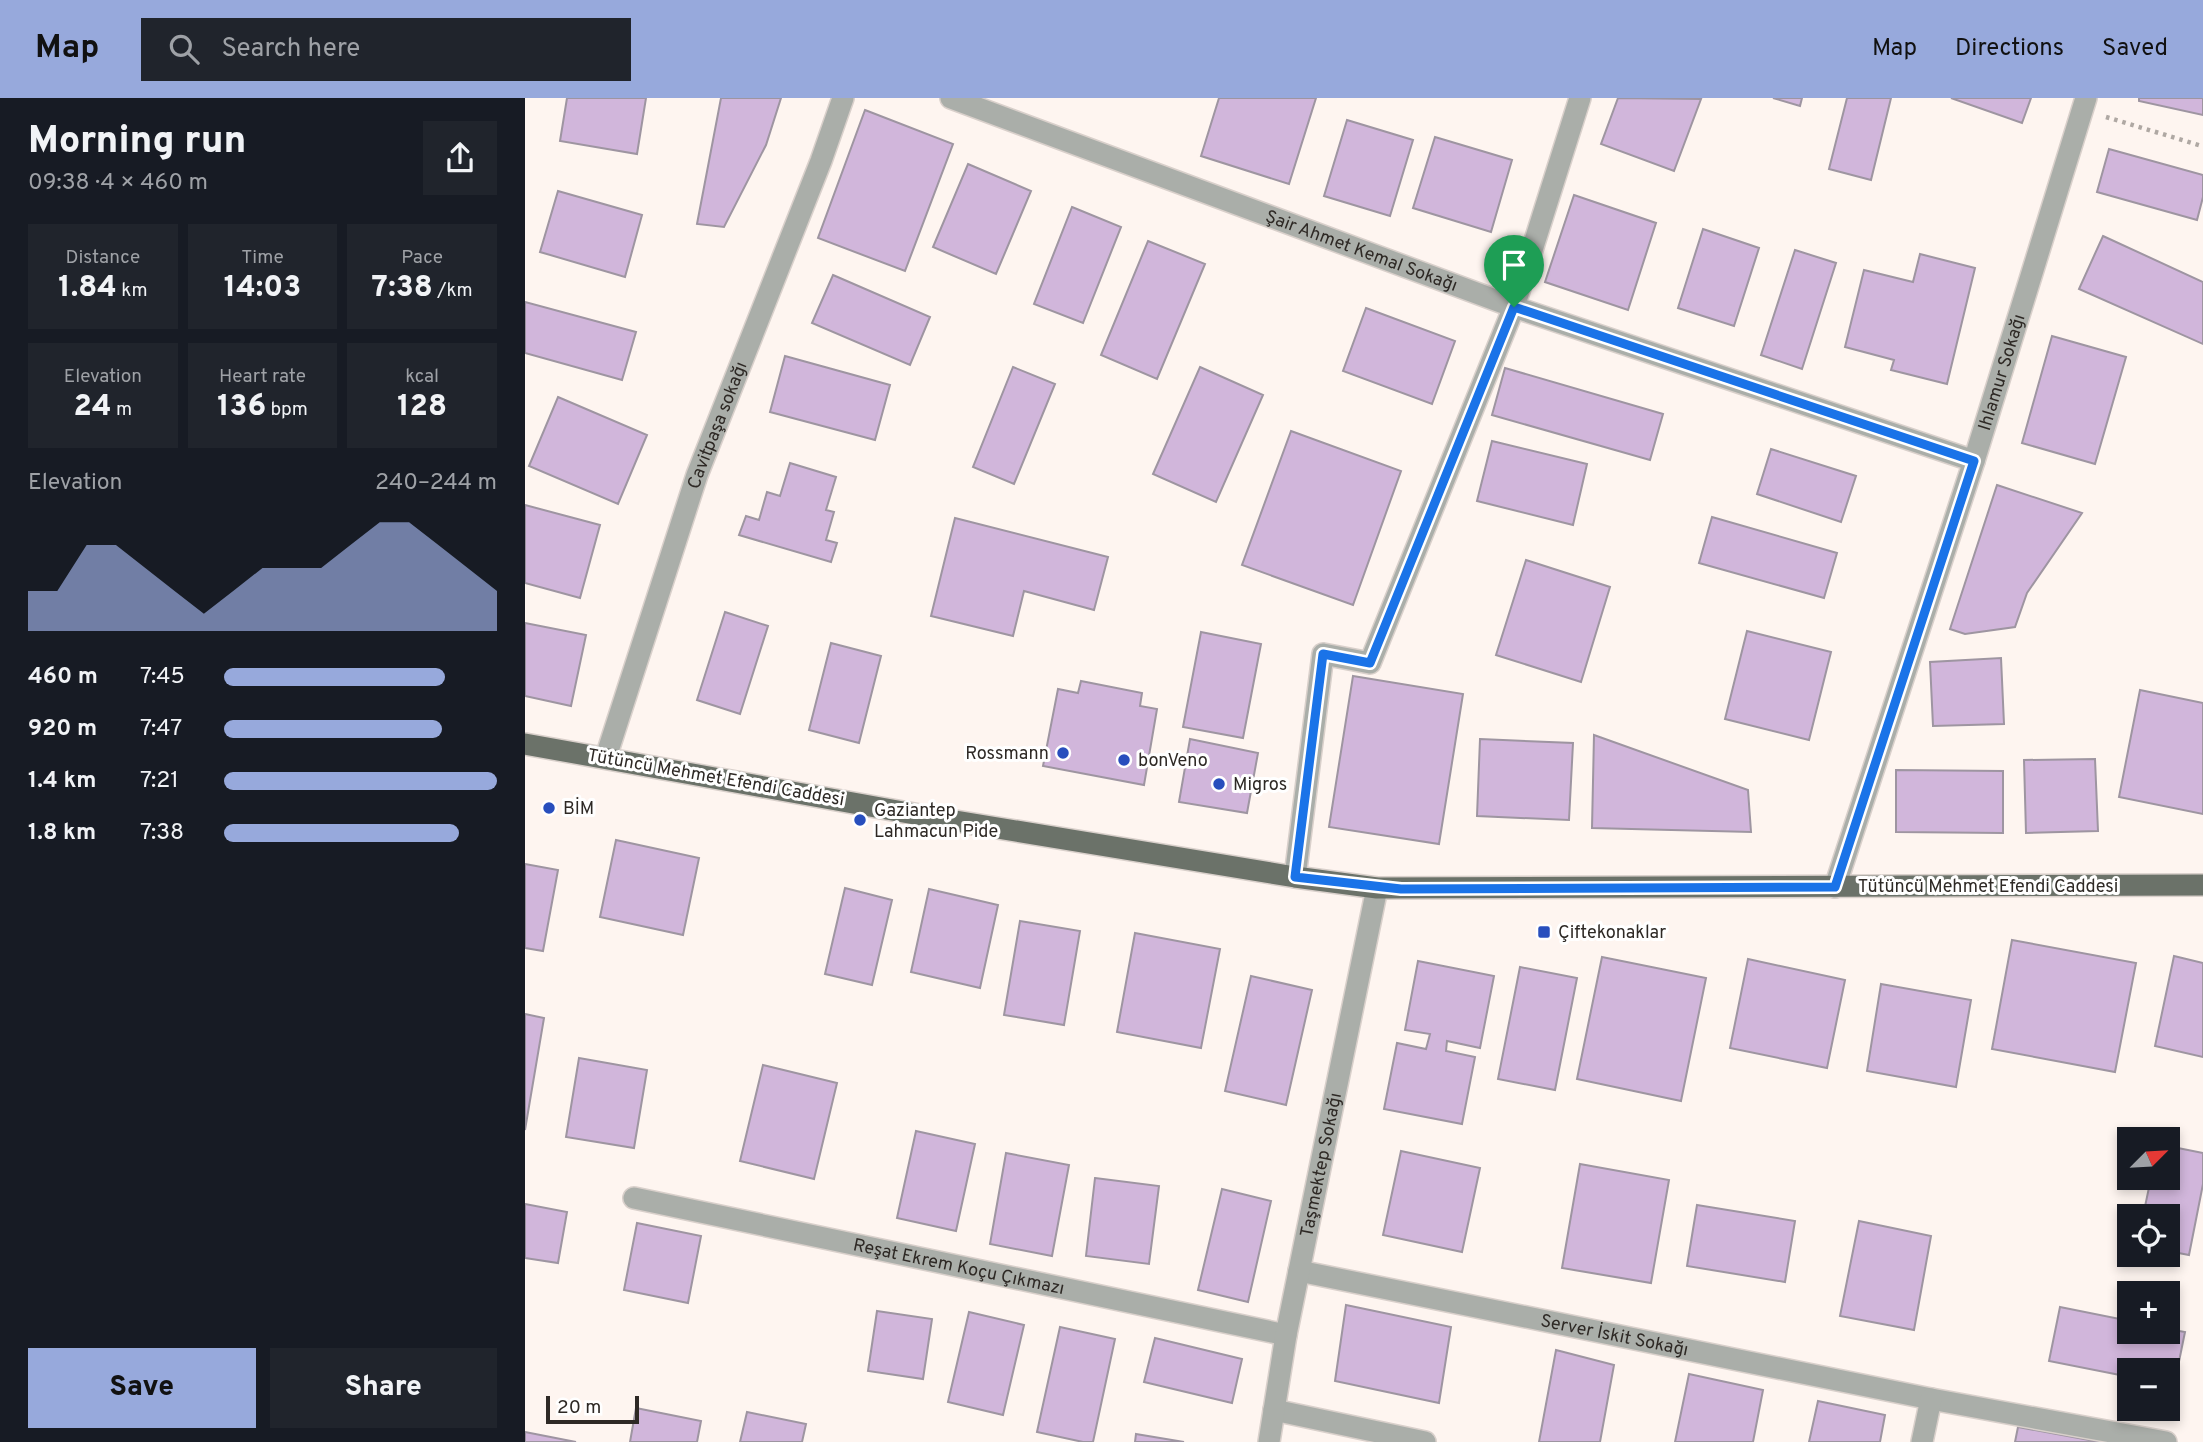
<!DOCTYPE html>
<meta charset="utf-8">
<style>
:root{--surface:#171b24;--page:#20242c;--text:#f1f3f6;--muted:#9ea1a6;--accent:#97a9dc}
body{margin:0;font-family:Overpass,sans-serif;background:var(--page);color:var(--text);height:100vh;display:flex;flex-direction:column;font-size:26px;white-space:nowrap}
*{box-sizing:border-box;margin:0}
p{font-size:23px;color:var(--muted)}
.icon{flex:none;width:38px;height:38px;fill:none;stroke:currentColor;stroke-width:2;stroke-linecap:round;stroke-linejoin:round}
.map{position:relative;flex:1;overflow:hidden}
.sheet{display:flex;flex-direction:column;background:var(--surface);width:525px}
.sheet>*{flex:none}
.needle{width:46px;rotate:66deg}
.buttons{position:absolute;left:1592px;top:1029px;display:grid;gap:14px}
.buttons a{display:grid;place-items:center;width:63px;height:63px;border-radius:0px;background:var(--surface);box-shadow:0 4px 10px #0003;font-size:35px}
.scale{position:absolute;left:21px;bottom:18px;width:93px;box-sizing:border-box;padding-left:7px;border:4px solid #2e2925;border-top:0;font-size:19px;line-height:24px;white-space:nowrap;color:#2e2925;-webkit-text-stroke:5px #fff;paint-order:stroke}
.pin{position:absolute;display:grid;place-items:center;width:60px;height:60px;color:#fff;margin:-72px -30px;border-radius:50% 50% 50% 0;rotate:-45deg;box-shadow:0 0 7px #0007}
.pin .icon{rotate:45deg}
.round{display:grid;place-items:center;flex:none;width:74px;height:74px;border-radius:0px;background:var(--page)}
.head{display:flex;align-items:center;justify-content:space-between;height:119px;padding:0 28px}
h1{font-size:38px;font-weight:800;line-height:52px}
.figures{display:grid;grid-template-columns:repeat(3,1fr);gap:10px;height:119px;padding:7px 28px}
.figures div{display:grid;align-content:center;border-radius:0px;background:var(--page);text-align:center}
.figures b{font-size:30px;font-weight:800}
.figures small{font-size:19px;font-weight:400}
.figures p{font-size:19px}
.chart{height:196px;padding:14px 28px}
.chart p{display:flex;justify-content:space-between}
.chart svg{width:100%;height:126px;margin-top:7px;fill:var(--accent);opacity:.7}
.primary-button{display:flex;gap:14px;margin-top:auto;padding:14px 28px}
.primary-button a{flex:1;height:80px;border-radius:0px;background:var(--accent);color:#111;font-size:28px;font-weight:800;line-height:80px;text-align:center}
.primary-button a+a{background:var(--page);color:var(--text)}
ul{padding:0 28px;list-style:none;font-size:23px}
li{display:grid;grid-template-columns:112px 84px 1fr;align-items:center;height:52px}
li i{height:18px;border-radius:9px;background:var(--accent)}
header{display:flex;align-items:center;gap:42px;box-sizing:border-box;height:98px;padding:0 35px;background:var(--accent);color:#111}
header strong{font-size:33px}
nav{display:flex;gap:38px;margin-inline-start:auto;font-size:24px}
.search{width:490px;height:63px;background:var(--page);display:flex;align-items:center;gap:18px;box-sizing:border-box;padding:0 24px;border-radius:0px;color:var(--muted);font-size:26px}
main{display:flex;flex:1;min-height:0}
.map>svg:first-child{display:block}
.building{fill:#d1b6db;stroke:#9e95a1;stroke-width:2}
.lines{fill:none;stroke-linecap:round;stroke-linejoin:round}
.minor-casing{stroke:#d9d0cb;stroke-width:24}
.major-casing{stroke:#d9d0cb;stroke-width:24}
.path{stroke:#afa8a3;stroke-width:4.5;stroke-dasharray:3.5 5;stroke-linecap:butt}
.minor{stroke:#aaaea9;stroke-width:21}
.major{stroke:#6b7269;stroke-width:21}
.route-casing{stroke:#fff;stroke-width:14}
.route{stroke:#1a73e8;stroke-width:9}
.poi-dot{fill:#284ebd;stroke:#fff;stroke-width:2.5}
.labels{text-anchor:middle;stroke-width:6;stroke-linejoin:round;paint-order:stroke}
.street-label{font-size:18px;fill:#2e2925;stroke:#fff}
.poi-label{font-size:18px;fill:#2e2925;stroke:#fff;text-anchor:start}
</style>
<header>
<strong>Map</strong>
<div class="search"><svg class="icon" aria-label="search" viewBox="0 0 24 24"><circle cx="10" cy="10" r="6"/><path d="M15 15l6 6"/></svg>Search here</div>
<nav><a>Map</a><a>Directions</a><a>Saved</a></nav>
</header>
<main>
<section class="sheet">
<div class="head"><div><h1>Morning run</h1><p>09:38 · 4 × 460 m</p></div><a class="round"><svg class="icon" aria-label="share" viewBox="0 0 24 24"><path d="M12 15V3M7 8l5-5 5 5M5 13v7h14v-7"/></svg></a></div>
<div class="figures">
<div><p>Distance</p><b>1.84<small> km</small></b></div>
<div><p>Time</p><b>14:03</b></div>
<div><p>Pace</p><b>7:38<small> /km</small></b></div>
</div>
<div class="figures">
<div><p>Elevation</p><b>24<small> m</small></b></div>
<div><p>Heart rate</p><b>136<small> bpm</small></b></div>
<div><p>kcal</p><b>128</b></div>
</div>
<div class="chart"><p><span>Elevation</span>240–244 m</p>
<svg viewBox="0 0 160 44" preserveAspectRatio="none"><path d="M0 44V30L10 30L20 14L30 14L40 22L50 30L60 38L70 30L80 22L90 22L100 22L110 14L120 6L130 6L140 14L150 22L160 30V44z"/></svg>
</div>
<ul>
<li><b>460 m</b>7:45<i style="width:81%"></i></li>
<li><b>920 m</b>7:47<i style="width:80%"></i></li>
<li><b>1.4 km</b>7:21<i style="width:100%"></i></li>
<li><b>1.8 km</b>7:38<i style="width:86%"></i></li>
</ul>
<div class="primary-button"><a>Save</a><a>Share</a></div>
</section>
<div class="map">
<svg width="1678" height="1344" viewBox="0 0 1678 1344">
<rect width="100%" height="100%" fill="#fef5f0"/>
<path class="building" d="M42 0H121L112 56 35 43Z
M196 0H256L241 47 199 129 172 126Z
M694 0H791L764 86 676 58Z
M1093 0 1176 1 1149 73 1076 46Z
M1248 0H1277L1275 8Z
M1322 0H1366L1346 82 1304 71Z
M1426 0H1506L1497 25Z
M1614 0H1678V17L1614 3Z
M340 12 428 46 380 173 293 140Z
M822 22 888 42 865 118 799 98Z
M910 39 987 62 966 134 888 110Z
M1584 51 1678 77V99L1672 122 1572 94Z
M443 66 506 93 471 176 408 149Z
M33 93 117 117 100 179 15 154Z
M1049 97 1131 125 1103 212 1020 184Z
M547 109 596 129 558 225 509 206Z
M1178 131 1234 150 1209 228 1153 210Z
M1578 138 1678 184V246L1554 191Z
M623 143 680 166 632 281 576 257Z
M1270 152 1311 165 1277 271 1236 257Z
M1395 156 1450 170 1422 286 1366 272 1369 262 1320 249 1339 172 1388 184Z
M308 177 405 219 385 267 287 225Z
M0 204 111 234 97 282 0 255Z
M841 210 930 243 907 306 818 273Z
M1527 238 1601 259 1570 366 1497 345Z
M260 258 365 287 350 342 245 314Z
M488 269 530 286 489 386 448 369Z
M675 269 738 297 691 404 628 376Z
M980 270 1138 316 1125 362 967 317Z
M33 299 122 337 93 406 4 368Z
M766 333 876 373 828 507 717 467Z
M967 343 1062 366 1048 427 952 403Z
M1246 351 1331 378 1316 424 1232 396Z
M265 365 311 379 301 412 309 414 301 442 312 445 306 464 214 437 221 418 234 422 242 394 255 398Z
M1472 387 1557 415 1502 495 1490 529 1440 536 1425 531Z
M0 407 75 427 55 500 0 485Z
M1187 419 1312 455 1299 500 1174 465Z
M430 420 583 459 569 512 499 493 488 538 406 518Z
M1001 462 1085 489 1056 584 971 557Z
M200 514 243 528 215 616 172 602Z
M0 525 61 537 46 608 0 598Z
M1222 533 1306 554 1284 642 1200 621Z
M676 534 736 546 718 640 658 629Z
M306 545 356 558 334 645 284 632Z
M1476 560 1479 626 1408 628 1405 564Z
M828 578 938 596 914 746 804 729Z
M556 583 617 595 615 608 632 611 619 687 518 668 533 591 553 595Z
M1615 592 1678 605V716L1594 699Z
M1069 637 1223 692 1226 734 1067 730Z
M665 641 733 655 722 715 654 704Z
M955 641 1048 645 1044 722 952 718Z
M1570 661 1573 733 1501 735 1499 662Z
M1371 672 1478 673V735L1371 734Z
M91 742 174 760 158 837 75 819Z
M0 766 33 772 18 853 0 850Z
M320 790 367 802 347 887 300 876Z
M404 791 473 807 455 890 386 874Z
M495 823 555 833 539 927 479 917Z
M610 835 695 851 676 950 592 934Z
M1487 842 1611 865 1590 974 1467 951Z
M1649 858 1678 865V959L1630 948Z
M1077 859 1181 880 1156 1003 1052 981Z
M1223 861 1320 882 1302 970 1205 950Z
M893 863 969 878 955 950 922 943 921 953 950 959 937 1026 859 1011 872 945 901 951 905 936 880 932Z
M995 869 1052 880 1030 992 973 981Z
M726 878 787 892 761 1007 700 993Z
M1356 886 1446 902 1431 989 1342 973Z
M0 916 19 920 0 1032Z
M54 960 122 972 109 1050 41 1039Z
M238 967 312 985 289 1081 215 1063Z
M391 1033 450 1046 431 1133 372 1120Z
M1643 1048 1678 1055V1086L1664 1157 1643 1153V1118H1618L1626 1080H1643Z
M876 1053 955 1070 937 1154 858 1137Z
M481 1055 544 1067 527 1158 465 1146Z
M1055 1066 1144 1082 1126 1185 1037 1170Z
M570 1080 634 1088 624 1166 561 1158Z
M697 1091 746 1103 723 1204 673 1192Z
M0 1106 42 1114 33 1165 0 1160Z
M1172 1107 1270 1123 1260 1184 1162 1168Z
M1334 1123 1406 1138 1389 1232 1315 1218Z
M112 1125 176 1138 163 1205 99 1192Z
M821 1207 926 1229 914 1305 810 1283Z
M1535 1209 1605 1223V1234H1643V1231L1660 1234 1649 1288 1643 1287V1272H1605V1279L1524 1263Z
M352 1213 407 1221 398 1281 343 1273Z
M444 1214 499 1227 478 1317 423 1304Z
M535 1229 590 1241 568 1344H558L512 1334Z
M630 1240 717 1261 707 1305 619 1284Z
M1031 1252 1089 1267 1075 1344H1014Z
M1164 1276 1238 1292 1228 1344H1150Z
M1293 1303 1360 1317 1355 1344H1284Z
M111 1310 176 1323 172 1344H105Z
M222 1314 281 1326 277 1344H215Z
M1493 1329 1575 1344H1490Z
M0 1334 51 1344H0Z
M611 1336 659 1344H610Z"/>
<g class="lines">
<g class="minor-casing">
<g id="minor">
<path id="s1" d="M426 0 989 209 1449 363"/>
<path id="s2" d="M81 659 172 377 296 63 318 0"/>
<path d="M770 779 798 556 845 565 989 209 1055 0"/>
<path id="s3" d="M1310 789 1449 363 1561 0"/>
<path id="s4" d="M109 1100 761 1237"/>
<path id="s5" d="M774 1173 1406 1301 1641 1344"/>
<path d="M749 1312 900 1344"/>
<path id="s6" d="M744 1344 761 1237 852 790"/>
<path d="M1397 1344 1406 1301"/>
</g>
</g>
<g class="major-casing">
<path id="major" d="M0 646 406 719 770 779 852 790 1678 787"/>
</g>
<path class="path" d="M1581 19 1677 48"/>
<use href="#minor" class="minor"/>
<use href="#major" class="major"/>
</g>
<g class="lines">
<g class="route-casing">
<path id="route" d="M989 209 1449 363 1310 789 876 791 770 779 798 556 845 565Z"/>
</g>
<use href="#route" class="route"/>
</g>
<g class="poi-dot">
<circle cx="538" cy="655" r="7"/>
<circle cx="599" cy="662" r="7"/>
<circle cx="694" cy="686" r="7"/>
<circle cx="24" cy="710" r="7"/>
<circle cx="335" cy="722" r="7"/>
<rect x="1012" y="827" width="14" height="14" rx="3.5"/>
</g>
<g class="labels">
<g class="street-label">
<text dy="6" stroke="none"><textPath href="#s1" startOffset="438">Şair Ahmet Kemal Sokağı</textPath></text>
<text dy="6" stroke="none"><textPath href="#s3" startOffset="541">Ihlamur Sokağı</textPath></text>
<text dy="6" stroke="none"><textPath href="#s2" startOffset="350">Cavitpaşa sokağı</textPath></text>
<text transform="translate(191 679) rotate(10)" y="6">Tütüncü Mehmet Efendi Caddesi</text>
<text x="1463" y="794">Tütüncü Mehmet Efendi Caddesi</text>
<text dy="6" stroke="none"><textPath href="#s6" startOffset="282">Taşmektep Sokağı</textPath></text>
<text dy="6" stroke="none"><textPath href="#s4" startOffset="332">Reşat Ekrem Koçu Çıkmazı</textPath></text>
<text dy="6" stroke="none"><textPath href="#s5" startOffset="322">Server İskit Sokağı</textPath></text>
</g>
<g class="poi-label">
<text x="524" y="661" text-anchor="end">Rossmann</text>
<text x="613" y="668">bonVeno</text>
<text x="708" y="692">Migros</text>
<text x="38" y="716">BİM</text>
<text x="349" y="718">Gaziantep<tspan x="349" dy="21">Lahmacun Pide</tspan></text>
<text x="1033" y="840">Çiftekonaklar</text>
</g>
</g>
</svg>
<div class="buttons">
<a><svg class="needle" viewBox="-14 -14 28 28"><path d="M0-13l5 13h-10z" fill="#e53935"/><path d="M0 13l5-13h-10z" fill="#9ea1a6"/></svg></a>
<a><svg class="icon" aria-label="locate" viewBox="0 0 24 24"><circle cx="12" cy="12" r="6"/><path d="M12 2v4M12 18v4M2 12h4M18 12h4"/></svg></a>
<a>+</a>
<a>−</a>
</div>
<div class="scale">20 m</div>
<div class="pin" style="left:989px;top:209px;background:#1e9e55"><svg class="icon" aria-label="arrive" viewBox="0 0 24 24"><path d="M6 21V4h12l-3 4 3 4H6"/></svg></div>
</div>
</main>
